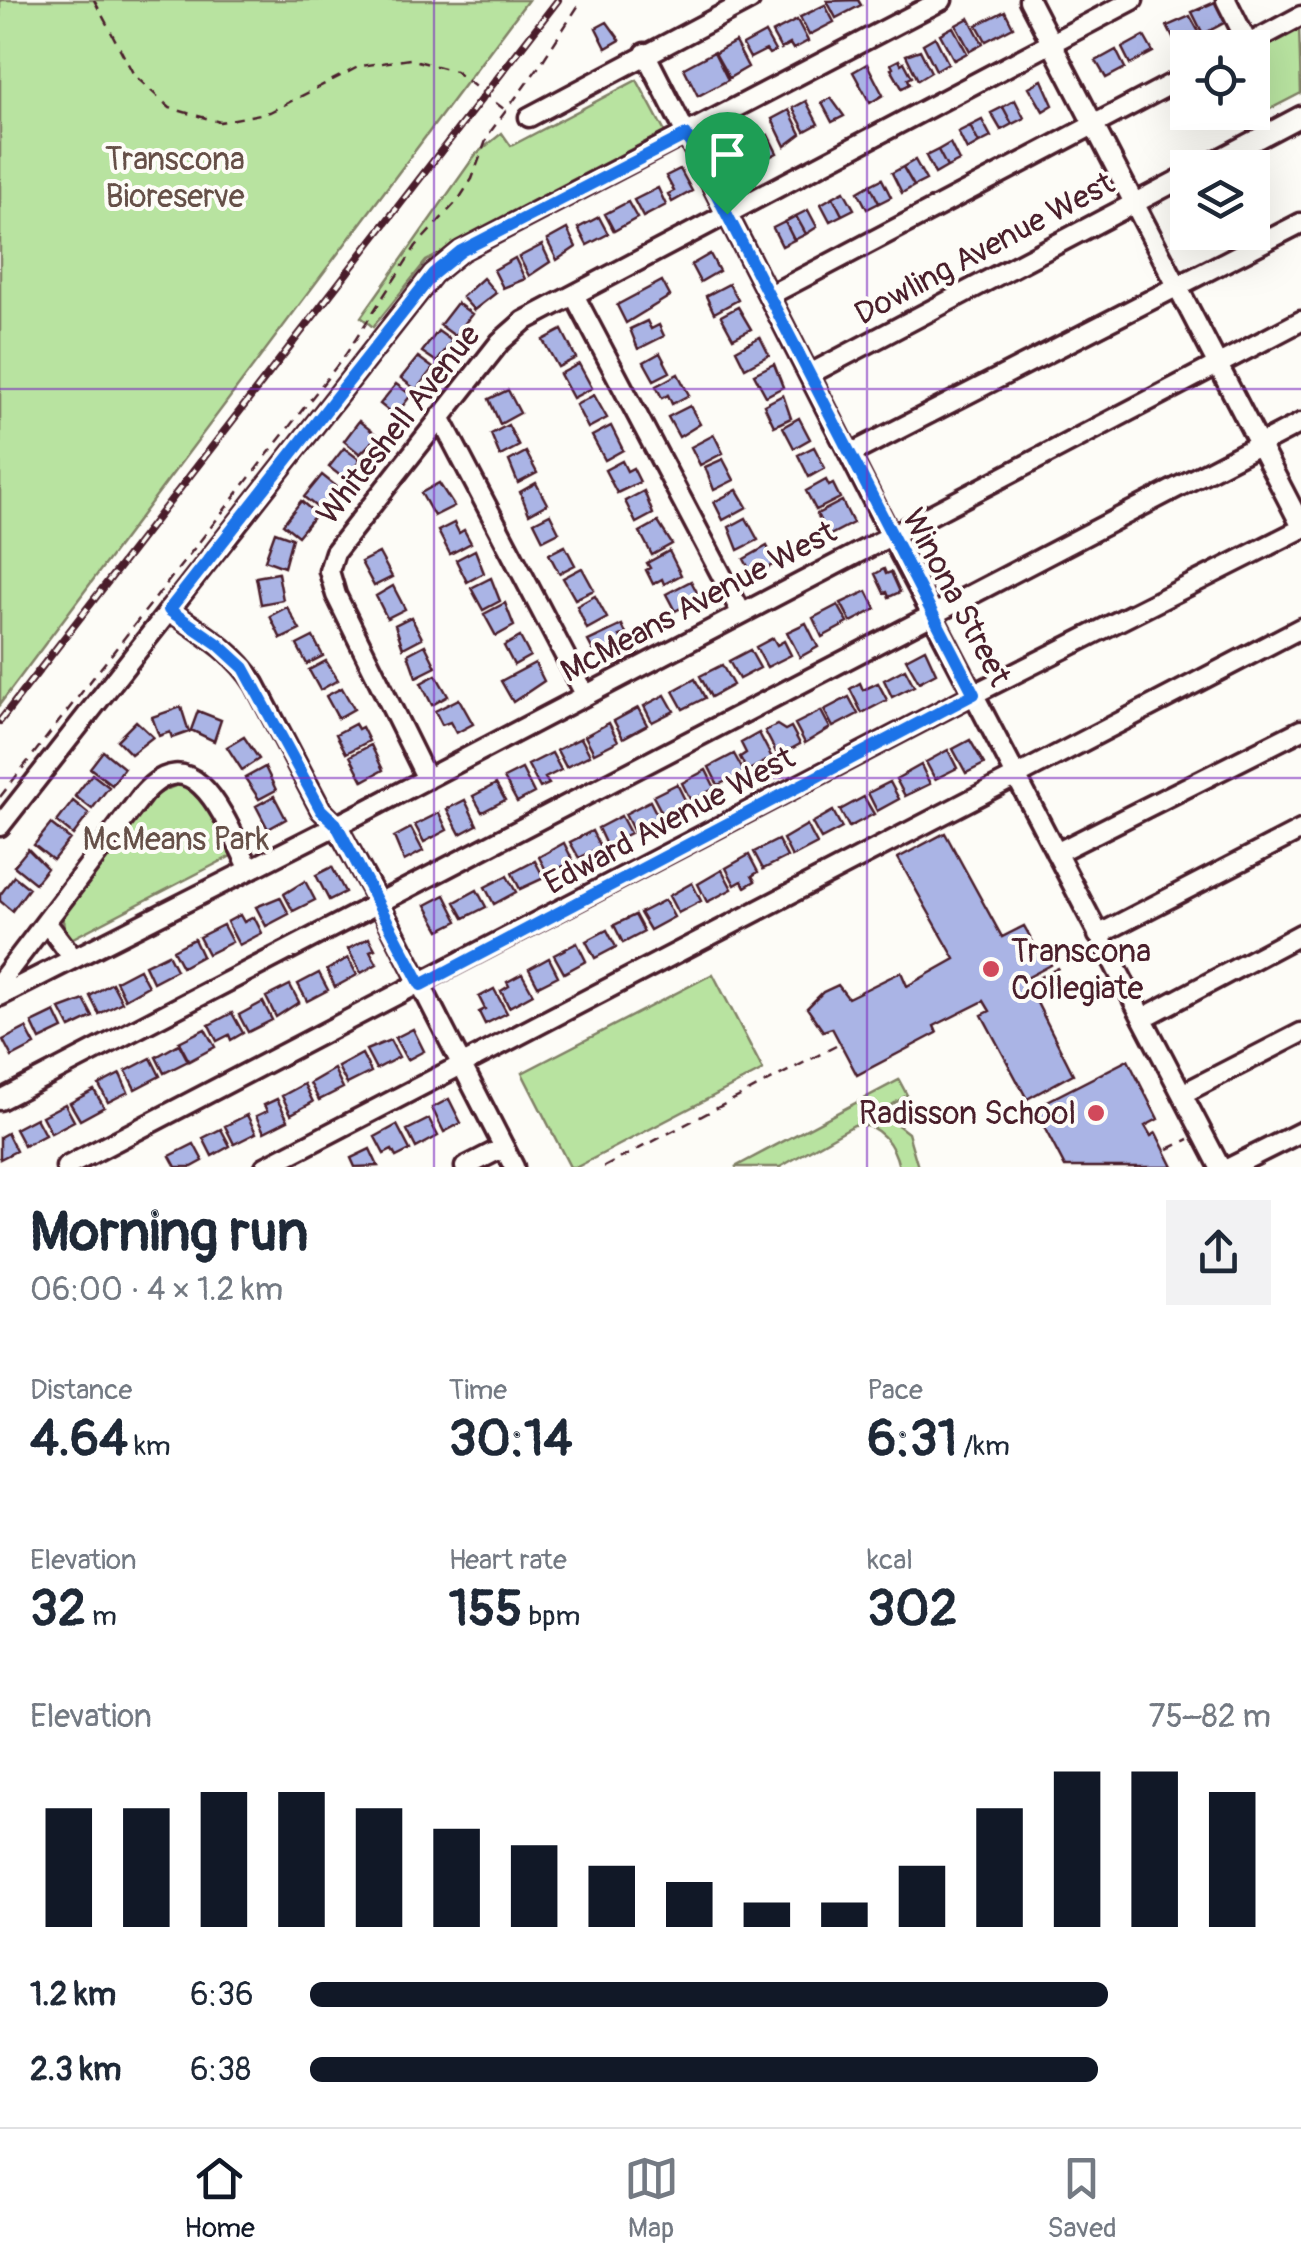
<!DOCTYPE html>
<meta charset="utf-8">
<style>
:root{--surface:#fff;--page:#f2f2f3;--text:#1f2937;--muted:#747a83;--line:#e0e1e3;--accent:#111827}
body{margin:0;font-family:Pangolin,sans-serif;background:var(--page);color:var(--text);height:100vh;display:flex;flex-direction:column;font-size:38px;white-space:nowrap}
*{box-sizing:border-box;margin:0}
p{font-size:32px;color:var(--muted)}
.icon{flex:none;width:55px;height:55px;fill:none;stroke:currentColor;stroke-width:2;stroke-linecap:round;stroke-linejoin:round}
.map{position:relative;height:1167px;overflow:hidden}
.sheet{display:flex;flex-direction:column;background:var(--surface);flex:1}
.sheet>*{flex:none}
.buttons{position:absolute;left:1170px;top:30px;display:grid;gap:20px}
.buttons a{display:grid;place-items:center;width:100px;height:100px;border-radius:0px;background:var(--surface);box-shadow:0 10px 40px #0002;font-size:50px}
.pin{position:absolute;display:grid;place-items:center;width:85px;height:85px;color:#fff;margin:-102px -42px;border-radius:50% 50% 50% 0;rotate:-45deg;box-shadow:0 0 10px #0007}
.pin .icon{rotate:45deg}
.round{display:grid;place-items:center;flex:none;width:105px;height:105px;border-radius:0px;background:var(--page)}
.headline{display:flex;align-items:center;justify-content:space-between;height:170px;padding:0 30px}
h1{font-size:55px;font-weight:700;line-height:75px}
.metrics{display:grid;grid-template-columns:repeat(3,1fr);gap:15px;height:170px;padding:10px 30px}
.metrics div{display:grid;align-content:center}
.metrics b{font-size:50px;font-weight:700}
.metrics small{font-size:28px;font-weight:400}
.metrics p{font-size:28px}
.chart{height:280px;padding:20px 30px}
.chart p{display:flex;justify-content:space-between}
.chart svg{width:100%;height:180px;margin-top:10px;stroke:var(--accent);stroke-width:6}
ul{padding:0 30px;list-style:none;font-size:32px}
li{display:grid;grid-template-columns:160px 120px 1fr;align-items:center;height:75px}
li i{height:25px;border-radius:12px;background:var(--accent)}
.tab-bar{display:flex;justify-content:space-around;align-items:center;height:140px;border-top:2px solid var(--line);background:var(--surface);font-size:28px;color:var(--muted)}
.tab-bar a{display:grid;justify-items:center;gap:5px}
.tab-bar .on{color:var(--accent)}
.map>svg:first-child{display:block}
.green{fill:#b8e3a0;stroke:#818166;stroke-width:2.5}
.building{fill:#aab4e5;stroke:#4a1f2b;stroke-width:2.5}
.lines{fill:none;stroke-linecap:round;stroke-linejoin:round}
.minor-casing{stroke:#4a1f2b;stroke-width:25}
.path{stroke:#4a1f2b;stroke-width:2.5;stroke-dasharray:10 8;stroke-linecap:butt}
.minor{stroke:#fdfcf7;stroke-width:18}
.rail-casing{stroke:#4a1f2b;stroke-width:8}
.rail{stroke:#fdfcf7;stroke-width:4;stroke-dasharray:11;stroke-linecap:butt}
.route-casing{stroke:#fff;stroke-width:20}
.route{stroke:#1a73e8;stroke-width:12}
.grid{fill:none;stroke:#7b2cbf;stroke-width:2.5;stroke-opacity:0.55}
.poi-dot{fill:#d1495b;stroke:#fdfcf7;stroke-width:4}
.labels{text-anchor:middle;stroke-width:8;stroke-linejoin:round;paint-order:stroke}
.park-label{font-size:32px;fill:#665048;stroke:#fdfcf7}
.street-label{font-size:32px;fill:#4a1f2b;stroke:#fdfcf7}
.poi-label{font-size:32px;fill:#4a1f2b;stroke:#fdfcf7;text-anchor:start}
</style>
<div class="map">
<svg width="1301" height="1167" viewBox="0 0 1301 1167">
<rect width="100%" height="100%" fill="#fdfcf7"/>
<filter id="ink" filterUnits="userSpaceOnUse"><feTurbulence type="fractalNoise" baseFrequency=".01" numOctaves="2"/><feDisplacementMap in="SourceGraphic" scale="20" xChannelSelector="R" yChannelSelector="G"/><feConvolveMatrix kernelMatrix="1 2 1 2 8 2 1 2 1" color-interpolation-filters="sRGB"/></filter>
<g filter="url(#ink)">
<path class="green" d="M0 0H528L0 704Z
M1299 24 1301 93 1270 109 1253 75V48Z
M637 80 667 136 426 261 373 327 361 317 476 154 502 133 511 146Z
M179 784 191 786 200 793 233 855 71 939 64 932 63 917 157 794Z
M713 974 763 1070 577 1167H570L522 1073Z
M899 1080 907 1095 881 1112 908 1133 918 1167H899C894 1144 879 1123 854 1125L780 1167H735Z"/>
<path class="building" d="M858 0 861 5 836 18 827 1Z
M1215 2 1226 22 1203 34 1192 12Z
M825 5 834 22 809 35 800 17Z
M1005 11 1013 27 986 41 977 25Z
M1190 16 1201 36 1178 48 1167 26Z
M969 18 983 44 970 51 956 25Z
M797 20 808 41 793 49 790 44 781 49 772 33Z
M607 22 620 40 606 48 596 28Z
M953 27 967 53 954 60 940 34Z
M765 33 775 51 769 54 766 50 750 58 743 45Z
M1144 36 1153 52 1130 64 1122 48Z
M935 37 948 63 936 70 923 44Z
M735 42 748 67 729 78 715 53Z
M920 50 931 72 918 80 906 55Z
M1116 50 1125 68 1106 78 1096 61Z
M714 52 728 80 698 96 684 68Z
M899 60 901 64 904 62 912 77 908 79 910 84 902 88 891 69 893 68 891 64Z
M867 64 883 95 870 103 853 72Z
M1042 80 1053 105 1043 111 1029 87Z
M831 98 844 116 832 122 822 103Z
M1015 100 1024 118 1012 124 1003 107Z
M806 101 818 124 805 131 793 108Z
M1003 107 1012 124 1001 130 991 113Z
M789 110 801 134 785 146 772 119Z
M982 120 991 137 979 143 970 126Z
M970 126 979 143 967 150 958 132Z
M768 135 777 153 763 160 754 143Z
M950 143 959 161 947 167 938 150Z
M938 150 947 167 935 174 926 156Z
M915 160 926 180 914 186 903 167Z
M903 167 914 186 902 193 892 173Z
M680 169 692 191 672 202 668 194 674 191 666 176Z
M882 179 891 197 879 203 870 185Z
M870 185 879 203 867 209 858 192Z
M658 188 666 205 643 217 634 200Z
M844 191 854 209 842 215 833 197Z
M833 197 842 215 830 221 821 204Z
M628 202 637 218 614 231 605 214Z
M808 210 817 227 806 234 796 216Z
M796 216 806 234 794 240 785 222Z
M599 217 608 234 587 245 578 228Z
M785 222 794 240 782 246 773 228Z
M567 229 576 247 557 260 547 240Z
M542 245 550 262 529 276 519 257Z
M710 254 719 271 700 282 691 265Z
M515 258 525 279 503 288 494 270Z
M483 278 496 293 474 310 462 297Z
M662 281 670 296 626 323 617 305Z
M729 284 738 300 714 313 706 296Z
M457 303 472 314 455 336 440 325Z
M738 307 751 329 733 338 721 316Z
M647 321 651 329 659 325 664 336 638 349 630 329Z
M562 330 576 358 558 367 543 340Z
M438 331 452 341 437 362 422 352Z
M760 337 769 355 745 368 736 350Z
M660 353 670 372 654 380 644 362Z
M418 357 433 368 416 390 401 378Z
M579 364 592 388 573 398 560 374Z
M774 364 783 387 766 396 754 374Z
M678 374 689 395 672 404 668 395 662 398 656 386Z
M396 384 411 395 395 416 380 404Z
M508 390 520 413 500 424 489 399Z
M594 395 607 418 588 428 576 405Z
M783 395 791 418 774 426 764 405Z
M690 406 700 424 679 437 668 417Z
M799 418 810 439 794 448 783 427Z
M359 421 378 436 360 454 344 441Z
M508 425 519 446 500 456 491 434Z
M611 426 623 450 605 460 592 436Z
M714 435 723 453 700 465 691 447Z
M814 447 825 468 809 477 798 455Z
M344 448 360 460 346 480 329 467Z
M526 452 537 473 518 483 509 461Z
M723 459 734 480 714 490 705 467Z
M622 461 627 471 633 468 640 482 617 493 605 470Z
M322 475 337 487 319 509 304 497Z
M826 480 829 486 833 484 840 498 816 510 806 491Z
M439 483 454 506 434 516 421 493Z
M536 483 547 504 529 514 520 492Z
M737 490 747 507 723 520 714 502Z
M644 491 653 514 636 523 625 501Z
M301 501 316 514 298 536 283 524Z
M842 501 853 523 828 536 817 514Z
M550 514 559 532 543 540 534 522Z
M746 518 758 540 738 550 729 527Z
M658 522 672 544 652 555 640 532Z
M454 523 459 533 464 530 471 543 450 554 438 531Z
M275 532 292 538 284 567 265 560Z
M565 546 575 565 559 573 549 554Z
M767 546 776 563 753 576 744 559Z
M475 550 484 573 467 582 456 560Z
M669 551 681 575 664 584 662 579 653 584 646 570 650 568 647 563Z
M379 553 392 577 374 586 361 562Z
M582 568 594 590 575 599 563 578Z
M884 569 886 574 891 572 900 592 889 597 887 592 884 593 875 574Z
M278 573 283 600 261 604 256 577Z
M491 578 500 601 483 610 471 588Z
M691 581 700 598 675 611 666 594Z
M393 586 405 609 387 618 376 596Z
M867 591 876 609 851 622 841 603Z
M595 596 607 618 587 629 577 606Z
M505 603 514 626 496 636 484 614Z
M838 605 848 623 822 637 813 618Z
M287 607 300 630 281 639 270 616Z
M411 617 422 638 403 648 395 625Z
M806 623 818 647 800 657 787 632Z
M622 625 626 634 620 636 624 644 597 658 588 641Z
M313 637 323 656 307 664 297 645Z
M520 637 530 656 514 665 504 646Z
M773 638 777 645 784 641 791 655 767 667 756 647Z
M425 645 436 667 416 677 408 654Z
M925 649 936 673 919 682 906 659Z
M750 650 760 668 739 679 729 661Z
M326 661 338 680 320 690 309 670Z
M535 663 544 681 513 702 501 681Z
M722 665 733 685 711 697 700 676Z
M905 669 914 686 892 697 884 680Z
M436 675 448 696 432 705 421 683Z
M695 679 705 698 683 709 673 691Z
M860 683 863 690 878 683 887 700 862 713 850 689Z
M342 688 354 709 338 718 326 696Z
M665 695 674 711 652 722 644 706Z
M849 697 858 714 833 727 824 710Z
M459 699 473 724 456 733 450 722 442 725 435 711Z
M181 707 189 732 172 738 170 732 159 736 152 717Z
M638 708 647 725 623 738 614 721Z
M198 711 221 720 214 741 191 730Z
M821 711 830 728 805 743 795 724Z
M136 721 153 737 131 754 117 740Z
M609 723 618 741 594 753 585 736Z
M355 724 358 729 362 727 369 741 346 753 336 734Z
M777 725 785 730 791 727 800 744 778 756 765 731Z
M759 733 772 758 747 771 740 757 746 753 741 743Z
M244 737 259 759 242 770 227 747Z
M581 738 590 755 566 767 557 750Z
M970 740 984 764 966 773 953 749Z
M371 745 383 770 363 781 350 756Z
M948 750 957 768 935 779 926 762Z
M103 751 124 768 112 785 90 768Z
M552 753 561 770 545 778 549 784 540 788 528 765Z
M734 754 744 772 718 785 709 767Z
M921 765 930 784 905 796 896 779Z
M265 767 276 790 259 799 245 778Z
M522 769 534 793 517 802 504 778Z
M706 770 715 788 691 801 682 783Z
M92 774 109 787 92 809 75 796Z
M890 782 899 799 877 811 868 793Z
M496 784 505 800 482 812 473 796Z
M677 784 686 802 663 815 653 796Z
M274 796 286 819 268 829 256 806Z
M864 797 874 814 849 827 840 810Z
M465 800 477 825 460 834 447 809Z
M73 801 89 814 73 835 57 822Z
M650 801 659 819 634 832 625 814Z
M833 811 842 828 821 839 812 823Z
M439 813 447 830 424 842 415 825Z
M621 816 630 833 606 845 598 828Z
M51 824 70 839 53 860 34 845Z
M807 825 817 844 792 857 783 839Z
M411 828 423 851 404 861 394 837Z
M592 831 600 847 579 858 570 842Z
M945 833 1002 937 1024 926 1037 949 1044 947 1051 965 1021 981 1026 992 1030 989 1073 1074 1027 1099 982 1015 990 1011 984 1001 934 1026 937 1033 857 1075 832 1028 823 1031 807 1008 823 992 838 985 848 998 901 972 907 986 955 959 898 858Z
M778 840 787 857 763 869 754 852Z
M564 843 573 861 548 874 539 857Z
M28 849 47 868 35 883 14 866Z
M749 855 758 872 752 876 755 881 745 887 742 881 735 885 726 868Z
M535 861 544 878 520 889 512 873Z
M332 867 345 892 329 900 316 875Z
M722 870 732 889 707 902 698 884Z
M14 876 29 888 12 911 0 901V895Z
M507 876 516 892 494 904 485 887Z
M305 881 315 900 293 911 284 894Z
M692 883 701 901 678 913 669 896Z
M477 890 486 907 464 918 455 902Z
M445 895 458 921 440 930 426 905Z
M280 897 289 914 266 926 256 907Z
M665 900 674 917 650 930 640 913Z
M240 915 244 922 254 917 262 933 239 945 227 922Z
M635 915 644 932 623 943 614 925Z
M223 925 232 942 208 954 199 937Z
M607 930 616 947 595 958 586 941Z
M369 938 375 949 370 951 377 964 361 973 348 949Z
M194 939 202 956 182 967 173 950Z
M577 943 586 961 564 973 554 955Z
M168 954 176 970 153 982 145 965Z
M348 958 357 975 335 987 327 970Z
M549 958 558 976 538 986 529 969Z
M139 969 148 986 125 999 116 981Z
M319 973 328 990 307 1001 298 984Z
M522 974 533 994 509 1007 501 991 509 986 507 982Z
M112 983 122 1002 99 1014 90 996Z
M290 985 299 1002 276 1017 266 997Z
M494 989 507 1013 485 1024 479 1012 485 1009 479 997Z
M84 1000 93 1017 70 1028 60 1009Z
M263 1002 272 1020 248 1032 239 1015Z
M55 1012 63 1029 40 1040 32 1023Z
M232 1013 243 1033 231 1040 229 1035 217 1041 209 1025Z
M26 1028 35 1045 12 1057 3 1040Z
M205 1029 215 1047 189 1061 179 1042Z
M413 1029 424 1051 407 1060 395 1038Z
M390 1040 399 1057 376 1069 366 1050Z
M179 1044 188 1061 164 1073 156 1057Z
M362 1054 371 1072 347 1084 338 1067Z
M151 1058 160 1076 135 1089 126 1071Z
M1128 1060 1158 1119 1145 1126 1151 1136 1156 1133 1173 1167H1065L1034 1108Z
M334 1069 343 1088 319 1100 310 1083Z
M120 1074 128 1092 108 1102 99 1085Z
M304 1084 313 1102 291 1114 282 1096Z
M94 1090 104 1107 80 1120 70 1103Z
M277 1099 288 1120 264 1132 256 1116 267 1111 264 1105Z
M449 1099 461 1123 444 1132 432 1108Z
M65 1104 74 1121 51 1133 42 1116Z
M247 1115 256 1133 234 1144 225 1126Z
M36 1118 45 1135 24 1146 15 1129Z
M429 1119 438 1136 416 1148 407 1130Z
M397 1125 410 1150 396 1157 392 1150 384 1154 375 1137Z
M221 1129 230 1146 212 1156 203 1138Z
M7 1133 16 1151 0 1159V1137Z
M194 1144 203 1161 192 1167H176L170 1156Z
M370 1149 378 1166 355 1167 351 1158Z"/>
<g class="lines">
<g class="minor-casing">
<path id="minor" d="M1029 0 1301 525
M1226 0 1248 44
M1241 48 1301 16
M645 53 890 534 1220 1167
M529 117 750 0
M1202 168 1301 116
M574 295 741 612
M770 295 1188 75
M810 374 1188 175
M440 417 585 694
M850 454 1301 223
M169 610C201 632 234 651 255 684L321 810 336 825 380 905 514 1167
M427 779 336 595 329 571 335 552 500 342 524 321 1133 0
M0 826 433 274 461 251 942 0
M1056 853 1301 730
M46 922 73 958
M1098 935 1301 830
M0 982 143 794C197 733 229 830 250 869
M0 996 367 810 1301 321
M1143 1018 1301 934
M1182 1094 1301 1033
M0 1100 1301 423
M66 1167 974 694 1301 529
M265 1167 1301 628
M465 1167 504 1147
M1231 1167 1301 1132"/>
</g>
<path class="path" d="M94 0 134 75 170 108 220 122 270 112 360 66 410 59 455 71 505 110
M0 797 346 354 416 246 459 199 472 179 488 135 540 65 582 0
M1034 980 1089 953
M1168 1149 1189 1139
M604 1167 836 1046"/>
<use href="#minor" class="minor"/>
<g class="rail-casing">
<path id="rail" d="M0 721 558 0"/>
</g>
<use href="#rail" class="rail"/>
</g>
</g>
<g class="lines" filter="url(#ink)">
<g class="route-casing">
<path id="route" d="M686 135 974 694 421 985 336 824 321 810 244 668 218 644 169 610 433 274 461 251Z"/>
</g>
<use href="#route" class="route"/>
</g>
<path class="grid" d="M434 0V1167M867 0V1167M0 389H1301M0 778H1301"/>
<g class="poi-dot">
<circle cx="991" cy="969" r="10"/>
<circle cx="1096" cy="1113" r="10"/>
</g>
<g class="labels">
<g class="park-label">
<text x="175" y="170">Transcona<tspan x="175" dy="37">Bioreserve</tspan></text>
<text x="176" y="850">McMeans Park</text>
</g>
<g class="street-label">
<text transform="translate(984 248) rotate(-28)" y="11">Dowling Avenue West</text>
<text transform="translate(398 424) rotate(-52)" y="11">Whiteshell Avenue</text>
<text transform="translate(957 597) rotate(62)" y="11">Winona Street</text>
<text transform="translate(698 601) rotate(-28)" y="11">McMeans Avenue West</text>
<text transform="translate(669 820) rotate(-28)" y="11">Edward Avenue West</text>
</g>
<g class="poi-label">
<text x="1011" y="962">Transcona<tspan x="1011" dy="37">Collegiate</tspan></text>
<text x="1076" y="1124" text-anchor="end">Radisson School</text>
</g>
</g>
</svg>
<div class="buttons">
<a><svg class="icon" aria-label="locate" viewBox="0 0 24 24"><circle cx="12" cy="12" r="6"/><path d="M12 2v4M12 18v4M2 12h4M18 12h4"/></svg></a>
<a><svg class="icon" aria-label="layers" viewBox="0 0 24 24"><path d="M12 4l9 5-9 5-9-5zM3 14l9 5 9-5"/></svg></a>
</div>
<div class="pin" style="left:727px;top:214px;background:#1e9e55"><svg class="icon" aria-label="arrive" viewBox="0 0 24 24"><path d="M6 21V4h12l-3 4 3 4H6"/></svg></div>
</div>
<section class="sheet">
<div class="headline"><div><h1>Morning run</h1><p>06:00 · 4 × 1.2 km</p></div><a class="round"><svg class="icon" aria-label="share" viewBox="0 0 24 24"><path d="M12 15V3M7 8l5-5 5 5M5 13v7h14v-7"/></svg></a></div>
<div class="metrics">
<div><p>Distance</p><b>4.64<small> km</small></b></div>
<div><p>Time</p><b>30:14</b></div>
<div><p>Pace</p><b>6:31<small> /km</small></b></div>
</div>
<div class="metrics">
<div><p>Elevation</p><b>32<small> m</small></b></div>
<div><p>Heart rate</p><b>155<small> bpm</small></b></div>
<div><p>kcal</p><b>302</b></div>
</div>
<div class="chart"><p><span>Elevation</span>75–82 m</p>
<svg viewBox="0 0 160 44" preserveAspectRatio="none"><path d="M5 44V15M15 44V15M25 44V11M35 44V11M45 44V15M55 44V20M65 44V24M75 44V29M85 44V33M95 44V38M105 44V38M115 44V29M125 44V15M135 44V6M145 44V6M155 44V11"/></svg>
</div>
<ul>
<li><b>1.2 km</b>6:36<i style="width:83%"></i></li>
<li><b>2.3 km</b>6:38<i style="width:82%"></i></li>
</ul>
</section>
<nav class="tab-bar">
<a class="on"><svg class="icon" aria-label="home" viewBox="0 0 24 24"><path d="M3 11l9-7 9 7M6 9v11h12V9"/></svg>Home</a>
<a><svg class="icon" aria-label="map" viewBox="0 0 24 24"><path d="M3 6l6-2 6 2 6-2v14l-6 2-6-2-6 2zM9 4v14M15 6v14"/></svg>Map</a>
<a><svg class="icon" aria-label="saved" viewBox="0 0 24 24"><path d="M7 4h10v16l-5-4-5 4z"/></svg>Saved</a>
</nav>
